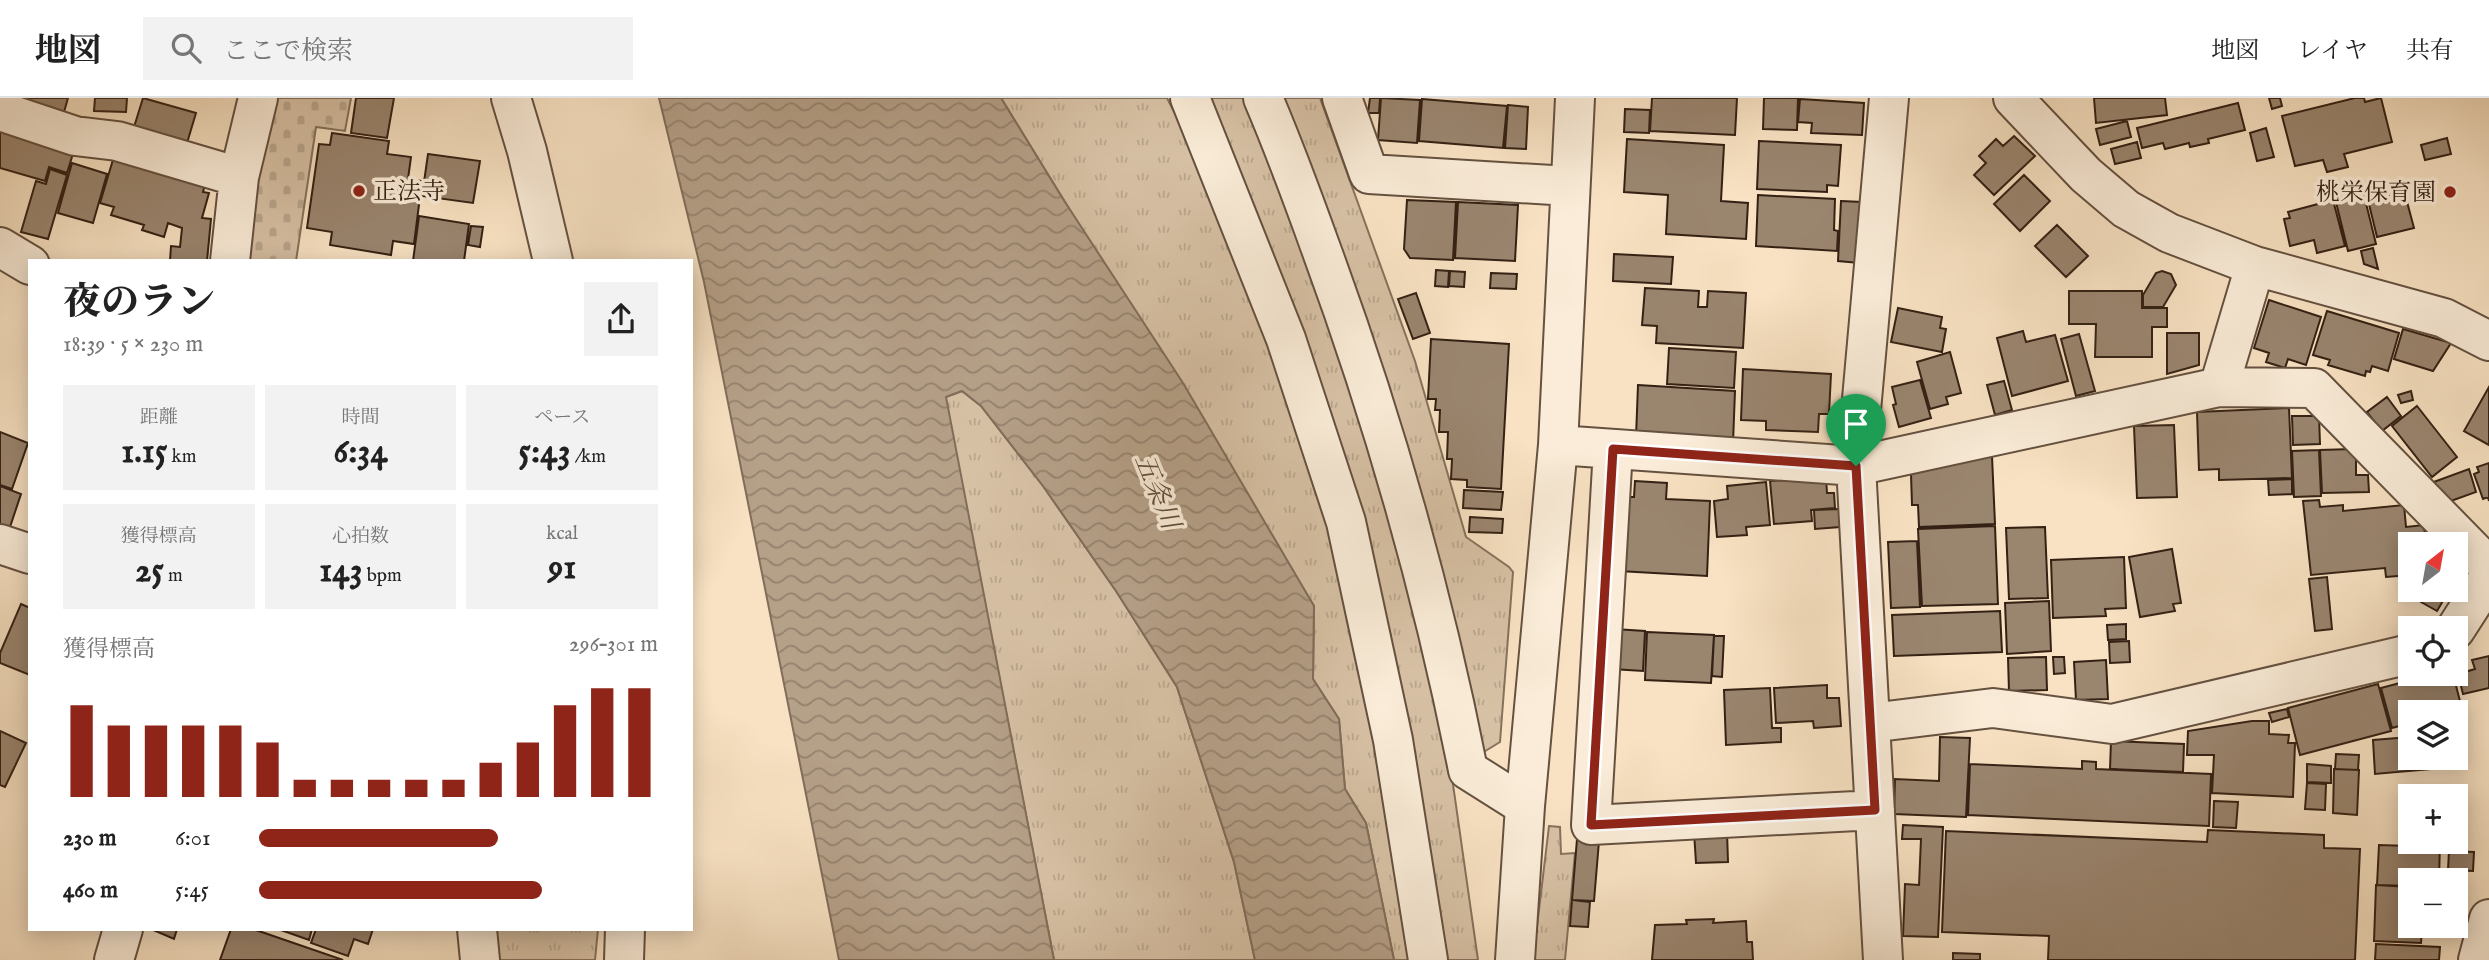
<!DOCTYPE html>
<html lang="ja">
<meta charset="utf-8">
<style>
:root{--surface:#fff;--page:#f2f2f2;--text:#222;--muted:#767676;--line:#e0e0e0;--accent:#8f2418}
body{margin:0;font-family:"IM FELL English","Noto Serif JP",serif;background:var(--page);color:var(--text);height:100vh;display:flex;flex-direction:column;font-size:26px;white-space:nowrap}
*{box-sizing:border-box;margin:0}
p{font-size:23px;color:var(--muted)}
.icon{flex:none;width:38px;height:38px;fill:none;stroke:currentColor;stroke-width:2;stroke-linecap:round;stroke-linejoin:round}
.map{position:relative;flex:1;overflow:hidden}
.sheet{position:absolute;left:28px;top:161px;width:665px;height:672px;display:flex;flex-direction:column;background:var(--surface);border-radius:0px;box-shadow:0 4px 18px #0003}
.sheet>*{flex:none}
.needle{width:46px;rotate:31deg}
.tools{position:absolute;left:2398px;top:434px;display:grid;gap:14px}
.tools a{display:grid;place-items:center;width:70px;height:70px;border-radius:0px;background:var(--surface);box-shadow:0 4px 18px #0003;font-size:35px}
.pin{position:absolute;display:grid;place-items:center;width:60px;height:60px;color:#fff;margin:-72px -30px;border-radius:50% 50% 50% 0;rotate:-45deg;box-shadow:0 0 7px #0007}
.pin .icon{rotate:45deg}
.round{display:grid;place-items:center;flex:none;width:74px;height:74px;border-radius:0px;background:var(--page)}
.overview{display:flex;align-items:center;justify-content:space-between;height:119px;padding:0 35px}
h1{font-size:38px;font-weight:800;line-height:52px}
.stats{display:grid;grid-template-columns:repeat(3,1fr);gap:10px;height:119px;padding:7px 35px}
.stats div{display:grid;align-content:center;border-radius:0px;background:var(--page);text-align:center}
.stats b{font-size:35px;font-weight:800}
.stats small{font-size:19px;font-weight:400}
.stats p{font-size:19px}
.chart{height:196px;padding:14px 35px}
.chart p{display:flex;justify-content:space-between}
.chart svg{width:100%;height:126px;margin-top:7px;stroke:var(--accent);stroke-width:6}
ul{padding:0 35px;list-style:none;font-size:23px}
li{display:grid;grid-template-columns:112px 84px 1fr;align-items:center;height:52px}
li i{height:18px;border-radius:9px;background:var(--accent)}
header{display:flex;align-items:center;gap:42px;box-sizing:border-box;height:98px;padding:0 35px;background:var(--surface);border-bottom:2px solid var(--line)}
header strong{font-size:33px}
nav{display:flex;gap:38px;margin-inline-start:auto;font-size:24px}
.search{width:490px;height:63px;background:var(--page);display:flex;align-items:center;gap:18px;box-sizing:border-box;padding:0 24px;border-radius:0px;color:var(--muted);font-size:26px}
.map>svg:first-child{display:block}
.grass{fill:url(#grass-tufts);stroke:#86715c;stroke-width:2}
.cemetery{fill:url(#cemetery-stones);stroke:#86715c;stroke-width:2}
.water{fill:url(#water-waves);stroke:#816d5a;stroke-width:2}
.building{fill:#9a856f;stroke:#342114;stroke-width:2}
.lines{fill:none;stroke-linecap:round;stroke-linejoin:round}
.minor-casing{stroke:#655140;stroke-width:42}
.minor{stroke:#faecd8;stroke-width:38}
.route-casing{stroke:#fff;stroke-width:14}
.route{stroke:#8f2418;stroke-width:9}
.poi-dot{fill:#8f2418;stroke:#faecd8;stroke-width:2.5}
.labels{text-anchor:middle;stroke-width:7;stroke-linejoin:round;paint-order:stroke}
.poi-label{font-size:24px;fill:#342114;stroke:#faecd8;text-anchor:start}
.water-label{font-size:26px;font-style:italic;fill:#614d3d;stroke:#faecd8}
</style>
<header>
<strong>地図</strong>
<div class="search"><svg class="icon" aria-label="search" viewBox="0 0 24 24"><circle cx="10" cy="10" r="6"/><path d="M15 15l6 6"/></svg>ここで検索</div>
<nav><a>地図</a><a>レイヤ</a><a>共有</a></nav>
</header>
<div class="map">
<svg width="2489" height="862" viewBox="0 0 2489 862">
<defs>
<pattern id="grass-tufts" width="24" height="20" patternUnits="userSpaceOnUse" patternTransform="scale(1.75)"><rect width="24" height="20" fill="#d7c1a5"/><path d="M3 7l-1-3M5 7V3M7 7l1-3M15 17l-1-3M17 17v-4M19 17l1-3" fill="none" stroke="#b9a68d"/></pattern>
<pattern id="cemetery-stones" width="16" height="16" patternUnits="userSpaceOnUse" patternTransform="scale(1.75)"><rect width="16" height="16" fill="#d7c1a5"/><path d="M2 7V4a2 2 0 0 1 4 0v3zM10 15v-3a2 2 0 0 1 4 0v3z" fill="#b9a68d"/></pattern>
<pattern id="water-waves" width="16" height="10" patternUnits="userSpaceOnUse" patternTransform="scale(1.75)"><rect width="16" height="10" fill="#b5a088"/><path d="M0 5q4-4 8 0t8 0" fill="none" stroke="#94826e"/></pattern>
</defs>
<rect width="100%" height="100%" fill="#f8e2c3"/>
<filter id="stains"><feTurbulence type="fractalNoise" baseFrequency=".00286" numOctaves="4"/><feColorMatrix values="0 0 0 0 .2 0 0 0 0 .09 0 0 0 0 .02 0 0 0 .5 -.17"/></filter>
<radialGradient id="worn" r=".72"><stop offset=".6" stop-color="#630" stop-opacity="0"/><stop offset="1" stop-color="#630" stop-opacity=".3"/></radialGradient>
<path class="grass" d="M1001 0H1167L1203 70 1276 266 1336 451 1401 755 1414 862H1394L1366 725 1345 691 1339 621 1313 581 1314 508Z
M1204 0H1248L1302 137 1382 388 1443 616 1478 862H1445L1408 652Z
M1277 0H1320L1415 263 1466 439 1509 469 1513 474 1500 644 1482 655Z
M962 293 981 308 1043 388 1116 493 1177 589 1234 764 1255 862H1054L945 299Z
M1549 728 1560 729 1561 756 1575 755 1565 862H1533Z
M493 831H598L595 862H497Z"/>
<path class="cemetery" d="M276 0H351L345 33 316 29 296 163H247L266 30Z"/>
<path class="water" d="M659 0H1001L1063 101 1183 285 1314 508 1313 581 1339 621 1345 691 1366 725 1394 862H1255L1234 764 1177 589 1116 493 1043 388 981 308 962 293 946 299 1054 862H839L704 184Z"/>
<path class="building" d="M19 0H68L64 14Z
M95 0H127L126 14 94 13Z
M143 0 196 15 187 45 134 29Z
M356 0H394L387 40 351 35Z
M1370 0H1380L1379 15H1368Z
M1381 0 1420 2 1417 45 1378 42Z
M1652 0H1737L1735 37 1650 33Z
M1764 0H1798L1797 32 1763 31Z
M2094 0H2165L2167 17 2096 25Z
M2269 0H2280L2282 8 2272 11Z
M2355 0H2364L2365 4 2381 0 2392 44 2344 56 2348 69 2327 74 2323 62 2295 68 2282 18Z
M1422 1 1507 8 1503 50 1419 43Z
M1800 1 1864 5 1862 37 1811 35 1812 25 1798 24Z
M2238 5 2245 32 2208 41 2209 45 2190 49 2189 45 2165 51 2163 45 2142 50 2137 30Z
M1508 7 1528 9 1526 51 1505 50Z
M1625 11 1650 12 1649 35 1624 34Z
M2127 23 2131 39 2100 47 2096 31Z
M0 27 76 46 67 75 49 69 45 83 0 70Z
M2266 30 2274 59 2257 63 2250 35Z
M332 35 389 43 387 56 411 59 408 81 422 83 414 146 393 143 391 157 330 147 332 134 307 130 319 46 330 47Z
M2014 38 2035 58 1994 97 1974 77 1986 65 1979 58 1996 41 2003 48Z
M2447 40 2451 56 2425 62 2421 47Z
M1627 41 1724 47 1721 103 1748 105 1746 141 1666 136 1668 97 1624 94Z
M1759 43 1841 47 1838 88 1827 87V94L1757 91Z
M2137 44 2141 60 2115 66 2111 51Z
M115 55 206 83 203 94 209 95 202 120 211 121 207 163H170L171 148 180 149 182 130 168 125 164 139 142 132 144 127 111 117 114 109 100 105Z
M428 56 480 63 473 105 422 98Z
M72 65 107 76 93 125 58 115Z
M50 71 67 77 48 141 21 134 36 83 46 86Z
M2024 77 2050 103 2020 133 1994 106Z
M2402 85 2414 130 2377 139 2366 94Z
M2362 89 2376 146 2348 153 2334 96Z
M1758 97 1835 101 1834 132 1838 133 1837 153 1756 148Z
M1407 102 1456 104 1453 162 1410 160 1404 151Z
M2333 102 2345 148 2317 155 2314 142 2290 148 2284 121 2290 120 2288 114Z
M1841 103 1862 104 1859 165 1838 163Z
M1458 104 1518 107 1515 163 1455 160Z
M419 118 469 126 464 163H413Z
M2057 127 2088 158 2066 179 2035 148Z
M471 128 483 129 480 149 468 147Z
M2373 150 2378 171 2364 166 2361 153Z
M1614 156 1673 159 1671 186 1613 183Z
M1436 172 1449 173 1448 189 1435 188Z
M1450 173 1465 174 1464 189 1449 188Z
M2162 173 2171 176 2176 187 2163 209H2143V197L2156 175Z
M1491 175 1517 176 1516 191 1490 190Z
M1645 190 1699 193 1698 209H1707L1708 193 1746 195 1743 250 1656 245 1657 228 1642 227Z
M2069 193H2142V210H2167V229H2152V259H2095L2096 226H2069Z
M1416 195 1430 235 1413 241 1398 201Z
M2269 202 2321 219 2306 267 2288 261 2285 270 2266 264 2269 255 2254 250Z
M1898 210 1942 219 1940 230 1946 231 1942 254 1891 244Z
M2327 213 2399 235 2388 273 2372 268 2370 274 2366 273 2365 278 2328 267 2330 262 2313 257Z
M2403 231 2451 245 2433 273 2394 261Z
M2023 233 2026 244 2055 237 2068 283 2012 298 1997 240Z
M2167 235H2199V267L2167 276Z
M2079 236 2095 293 2076 298 2061 241Z
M1431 241 1509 246 1501 391 1467 389V382L1451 381 1452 361H1447L1448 334H1439L1440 312H1435L1436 301H1428Z
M1669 250 1736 254 1734 290 1667 286Z
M1950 254 1961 295 1946 299 1948 306 1930 311 1917 264Z
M1743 271 1831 276 1829 316H1819L1818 334 1766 332V323L1741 322Z
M1920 282 1931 320 1899 329 1893 307 1896 306 1892 289Z
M2004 283 2012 312 1995 317 1987 287Z
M1638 287 1735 293 1733 345 1636 339Z
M2489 289V347L2464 333Z
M2411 293 2413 302 2401 305 2398 297Z
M2387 299 2401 318 2382 333 2367 314Z
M2417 308 2457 359 2432 379 2392 328Z
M2289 310 2292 380 2219 382V371L2199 372 2197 314Z
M2292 318H2319L2320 346 2293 347Z
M2174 327 2177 399 2137 400 2134 328Z
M0 334 28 345 12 391 0 387Z
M2352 351V357H2356V377H2368L2369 394 2322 395 2320 352Z
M2319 352 2321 398 2294 399 2292 353Z
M1992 358 1995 426 1919 429 1918 407H1912L1911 376Z
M2489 365V403L2488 399 2483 401 2474 376 2479 374 2477 369Z
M2469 371 2476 394 2448 404 2431 385Z
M1826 379 1827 395H1834L1835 410 1811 412 1812 423 1774 426 1770 383Z
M2292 381V396L2269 397 2268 382Z
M1635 383 1667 385 1666 401 1710 403 1707 478 1619 473 1623 399H1634Z
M1766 384 1770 427 1746 429 1747 437 1717 439 1714 403 1728 401 1727 388Z
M0 388 21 396 7 438 0 435Z
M1464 392 1503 394 1501 412 1463 410Z
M2319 402 2320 409 2343 407V413L2404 407 2406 429 2424 427 2426 446H2410V477L2386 479 2385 470 2311 477 2303 403Z
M1839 411 1840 429 1815 431 1814 412Z
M1470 419 1503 421 1502 435 1469 434Z
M1995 428 1998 506 1922 508 1918 431Z
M2045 429 2048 500 2009 501 2006 430Z
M1917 443 1920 509 1891 510 1888 444Z
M2172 451 2181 505 2173 506 2175 513 2140 519 2129 459Z
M2124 459 2126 510 2105 511 2106 518 2053 520 2051 462Z
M2327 479 2332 531 2315 533 2309 481Z
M2429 492H2441L2447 496 2437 513 2421 504Z
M2049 503 2051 553 2007 556 2005 505Z
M21 506 30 510V577L0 565V555Z
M2000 513 2002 554 1894 558 1892 517Z
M2126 526V541L2108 542 2107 527Z
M1614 531 1645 533 1643 573 1612 571Z
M1647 534 1714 537 1711 585 1645 582Z
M1714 538H1724L1722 579 1712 578Z
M2129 543 2130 564 2110 565 2109 544Z
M2489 558V590L2463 596 2458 576 2475 571 2472 562Z
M2046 559 2047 592 2009 593 2008 560Z
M2053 559H2064L2065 575 2054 576Z
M2106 562 2108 601 2076 602 2074 564Z
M2434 576H2453L2462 611 2450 614H2410V625L2392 630 2381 590Z
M2378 586 2391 633 2300 657 2288 610Z
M1827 587V600H1839L1841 628 1814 630 1813 623 1776 625 1774 590Z
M1770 590 1772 630H1781V644L1726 647 1724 592Z
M2287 611 2289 619 2272 624 2269 615Z
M2252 623H2269V636L2289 637 2288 645H2295L2293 699 2212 695 2214 657H2187L2188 633Z
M0 633 26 645 5 689 0 687Z
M1940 639 1970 640 1966 719 1894 716 1895 681 1939 683Z
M2410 639V660H2427L2430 671 2375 676 2373 642Z
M2111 643 2184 646 2183 674 2110 671Z
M2336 656 2359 657 2358 672 2335 671Z
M2082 663 2096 664V671L2211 676 2209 728 1968 717 1970 666 2082 671Z
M2307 666 2331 668V685L2307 684Z
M2334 671 2359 672 2357 717 2333 715Z
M2307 685 2326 686 2325 712 2305 711Z
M2214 703 2238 704 2236 730 2213 729Z
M1903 727 1943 729 1938 839 1903 838 1905 786 1919 787 1921 741H1902Z
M2208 732 2324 737V750L2360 751 2355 862H2048L2049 838 1942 834 1946 733 2207 744Z
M1727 733 1728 764 1696 765 1694 734Z
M1577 741 1599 743 1594 803 1572 802Z
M2410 744H2440L2439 782H2410V788L2377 787 2379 747 2410 748Z
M2449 753 2474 754 2473 773 2448 772Z
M2376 787 2410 789V828H2422L2421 845 2374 843Z
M1572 802 1590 804 1588 829 1570 828Z
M1714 821 1713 825 1746 823 1747 844H1752L1753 862H1652L1655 827 1687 826 1686 822Z
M151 831H177L174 841Z
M231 831H253L343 862H220Z
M278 831H312L309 842Z
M316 831H373L368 846 354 841 348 858 311 845Z
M2376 846 2440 849 2439 862H2375Z
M1953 855 1980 856V862H1953Z"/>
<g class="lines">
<g class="minor-casing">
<path id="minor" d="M511 0 527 53 553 163
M1190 0 1286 241 1346 424 1393 642 1428 862
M1263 0C1284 49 1302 98 1320 148 1383 319 1433 494 1468 672L1525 708
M1342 0 1369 76 1569 88
M2013 0 2086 77 2126 111 2169 135 2255 168 2444 220 2489 243
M0 13 75 38 117 43 239 79
M0 149 30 167
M230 163 239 79 258 0
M2219 289 2255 168
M1558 347 1856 368 2219 289 2314 290 2489 469
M1613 351 1591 727 1875 712
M0 446 30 456
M2455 532 2489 479
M1870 625 1993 610 2112 626 2410 556
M477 831 480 862
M114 862 123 831
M624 862 625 831
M1515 862 1525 708 1558 347 1575 0
M1883 862 1856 368 1889 0
M2478 862 2489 821"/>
</g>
<use href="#minor" class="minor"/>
</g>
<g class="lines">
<g class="route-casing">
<path id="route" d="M1613 351 1856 368 1875 712 1591 727Z"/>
</g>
<use href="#route" class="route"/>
</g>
<g class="poi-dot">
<circle cx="359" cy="93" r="7"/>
<circle cx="2450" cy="94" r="7"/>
</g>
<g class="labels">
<g class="poi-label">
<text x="373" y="101">正法寺</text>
<text x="2436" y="102" text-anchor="end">桃栄保育園</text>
</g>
<g class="water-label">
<text transform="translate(1158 393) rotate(68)" y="9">五条川</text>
</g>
</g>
<rect width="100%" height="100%" filter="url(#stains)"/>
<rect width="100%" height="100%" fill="url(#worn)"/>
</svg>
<div class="tools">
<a><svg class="needle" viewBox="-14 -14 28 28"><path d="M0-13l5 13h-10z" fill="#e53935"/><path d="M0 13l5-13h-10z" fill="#767676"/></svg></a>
<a><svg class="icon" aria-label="locate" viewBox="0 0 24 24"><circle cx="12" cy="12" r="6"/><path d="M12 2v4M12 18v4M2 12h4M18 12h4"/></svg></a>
<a><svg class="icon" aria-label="layers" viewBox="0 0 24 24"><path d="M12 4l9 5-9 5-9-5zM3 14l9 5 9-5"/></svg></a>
<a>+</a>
<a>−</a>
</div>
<div class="pin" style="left:1856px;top:368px;background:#1e9e55"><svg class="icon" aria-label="arrive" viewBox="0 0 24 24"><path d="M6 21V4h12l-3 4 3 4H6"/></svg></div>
<section class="sheet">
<div class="overview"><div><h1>夜のラン</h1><p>18:39 · 5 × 230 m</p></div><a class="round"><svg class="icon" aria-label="share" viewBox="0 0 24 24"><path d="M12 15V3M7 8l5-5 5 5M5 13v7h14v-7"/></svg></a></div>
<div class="stats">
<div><p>距離</p><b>1.15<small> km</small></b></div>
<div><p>時間</p><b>6:34</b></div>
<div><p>ペース</p><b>5:43<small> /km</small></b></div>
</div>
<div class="stats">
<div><p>獲得標高</p><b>25<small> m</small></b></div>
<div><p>心拍数</p><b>143<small> bpm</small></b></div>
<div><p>kcal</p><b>91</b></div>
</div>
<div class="chart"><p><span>獲得標高</span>296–301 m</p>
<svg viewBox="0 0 160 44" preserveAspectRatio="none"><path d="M5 44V12M15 44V19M25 44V19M35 44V19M45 44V19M55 44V25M65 44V38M75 44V38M85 44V38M95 44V38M105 44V38M115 44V32M125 44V25M135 44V12M145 44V6M155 44V6"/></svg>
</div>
<ul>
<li><b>230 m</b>6:01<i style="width:60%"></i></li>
<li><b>460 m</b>5:45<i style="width:71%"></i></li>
</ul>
</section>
</div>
